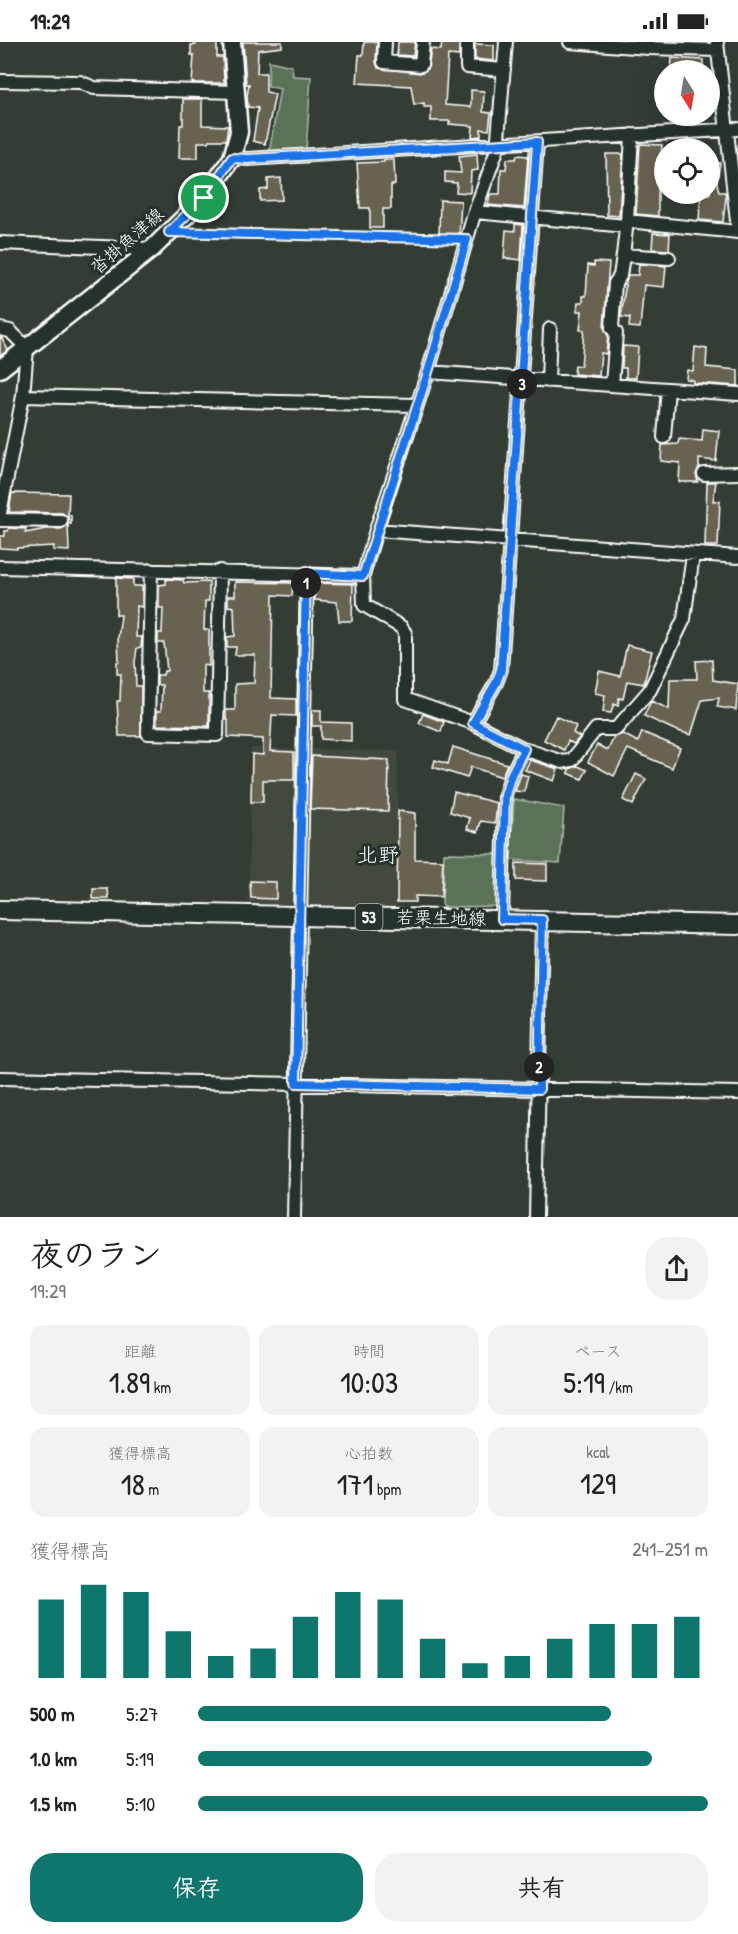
<!DOCTYPE html>
<html lang="ja">
<meta charset="utf-8">
<style>
:root{--surface:#fff;--page:#f2f2f2;--text:#222;--muted:#767676;--accent:#0f766e}
body{margin:0;font-family:"Patrick Hand","Klee One",sans-serif;background:var(--page);color:var(--text);height:100vh;display:flex;flex-direction:column;font-size:22px;white-space:nowrap}
*{box-sizing:border-box;margin:0}
p{font-size:20px;color:var(--muted)}
.icon{flex:none;width:33px;height:33px;fill:none;stroke:currentColor;stroke-width:2;stroke-linecap:round;stroke-linejoin:round}
.map{position:relative;height:1175px;overflow:hidden}
.drawer{display:flex;flex-direction:column;background:var(--surface);flex:1}
.drawer>*{flex:none}
.needle{width:39px;rotate:169deg}
.tools{position:absolute;left:654px;top:18px;display:grid;gap:12px}
.tools a{display:grid;place-items:center;width:66px;height:66px;border-radius:50%;background:var(--surface);box-shadow:0 6px 24px #0002;font-size:30px}
.pin{position:absolute;display:grid;place-items:center;width:51px;height:51px;color:#fff;margin:-26px;border:3px solid #fff;border-radius:50%;box-shadow:0 2px 6px #0007}
.km{position:absolute;width:30px;height:30px;margin:-15px;border-radius:50%;background:#222;color:#fff;font-size:16px;line-height:30px;text-align:center}
.round{display:grid;place-items:center;flex:none;width:63px;height:63px;border-radius:24px;background:var(--page)}
.headline{display:flex;align-items:center;justify-content:space-between;height:102px;padding:0 30px}
h1{font-size:33px;font-weight:600;line-height:45px}
.figures{display:grid;grid-template-columns:repeat(3,1fr);gap:9px;height:102px;padding:6px 30px}
.figures div{display:grid;align-content:center;border-radius:15px;background:var(--page);text-align:center}
.figures b{font-size:30px;font-weight:600}
.figures small{font-size:16px;font-weight:400}
.figures p{font-size:16px}
.chart{height:168px;padding:12px 30px}
.chart p{display:flex;justify-content:space-between}
.chart svg{width:100%;height:108px;margin-top:6px;stroke:var(--accent);stroke-width:6}
.primary-button{display:flex;gap:12px;margin-top:auto;padding:12px 30px}
.primary-button a{flex:1;height:69px;border-radius:24px;background:var(--accent);color:#fff;font-size:24px;font-weight:600;line-height:69px;text-align:center}
.primary-button a+a{background:var(--page);color:var(--text)}
ul{padding:0 30px;list-style:none;font-size:20px}
li{display:grid;grid-template-columns:96px 72px 1fr;align-items:center;height:45px}
li i{height:15px;border-radius:8px;background:var(--accent)}
.status{display:flex;justify-content:space-between;align-items:center;height:42px;padding:0 30px;background:var(--surface);direction:ltr}
.status svg{height:16px;fill:currentColor}
.map>svg:first-child{display:block}
.built{fill:#43483d}
.green{fill:#5a7358;stroke:#acb9ac;stroke-width:1.5}
.building{fill:#686351;stroke:#fff;stroke-width:1.5}
.lines{fill:none;stroke-linecap:round;stroke-linejoin:round}
.minor-casing{stroke:#fff;stroke-width:16}
.secondary-casing{stroke:#fff;stroke-width:21}
.primary-casing{stroke:#fff;stroke-width:22}
.path{stroke:#fff;stroke-width:1.5;stroke-dasharray:4.5 4.5;stroke-linecap:butt}
.minor{stroke:#26332d;stroke-width:12}
.secondary{stroke:#26332d;stroke-width:16}
.primary{stroke:#26332d;stroke-width:18}
.route-casing{stroke:#fff;stroke-width:12}
.route{stroke:#1a73e8;stroke-width:8}
.labels{text-anchor:middle;stroke-width:6;stroke-linejoin:round;paint-order:stroke}
.shield{fill:#26332d;stroke:#bec2c0;stroke-width:1.5}
.shield-label{font-size:16px;font-weight:bold;fill:#fff}
.street-label{font-size:18px;fill:#fff;stroke:#26332d}
.quarter-label{font-size:21px;fill:#fff;stroke:#26332d}
</style>
<div class="status"><b>19:29</b><svg viewBox="0 0 49 12"><path d="M0 12V9h3v3zM5 12V6h3v6zM10 12V3h3v9zM15 12V0h3v12zM26 1h20v11H26zM47 4h2v5h-2z"/></svg></div>
<div class="map">
<svg width="738" height="1175" viewBox="0 0 738 1175">
<rect width="100%" height="100%" fill="#333d34"/>
<filter id="ink" filterUnits="userSpaceOnUse"><feTurbulence type="fractalNoise" baseFrequency=".0167" numOctaves="2"/><feDisplacementMap in="SourceGraphic" scale="12" xChannelSelector="R" yChannelSelector="G"/><feConvolveMatrix kernelMatrix="1 2 1 2 8 2 1 2 1" color-interpolation-filters="sRGB"/></filter>
<g filter="url(#ink)">
<path class="built" d="M251 706 398 709 397 865 248 861Z"/>
<path class="green" d="M269 19 292 24 293 34 311 35 306 108 269 111 280 47 268 44Z
M514 757 564 766 560 821 510 818Z
M444 811 497 812 496 864 442 865Z"/>
<path class="building" d="M196 0H217V15H223L224 41H192L194 13H191V3H196Z
M243 0H282V5L258 8 257 31H266V50L275 52 265 102 253 99 258 66 248 65 247 54 249 42H246Z
M364 0H377L376 20 378 26 420 31 428 27 431 7 441 8 442 0H459V14L448 13 445 63 471 65V48L484 49 483 70 491 71 489 88 481 87V94L472 95 473 84 449 82 450 79H431V65H424V61L414 63 411 44 357 41 359 13H363Z
M398 0H415L413 14 397 13Z
M475 2 494 3V19L475 17Z
M672 16 703 18V28H671Z
M183 57H202V83L228 84 226 98H209V100H198V116H179L180 83H183Z
M680 74H693L691 82H679Z
M640 102 662 103 660 130H658V174L636 172Z
M477 112 478 128 471 129 470 151 456 150 457 141 445 140V130L461 131 459 114Z
M606 112H623L619 174 607 173Z
M517 113 528 114 524 166 488 163 490 152H500L501 127H506L507 117H516Z
M384 118H394L395 143H391V167H383V186H370V166H360L357 121 384 120Z
M710 120 720 121 717 141 719 150H725L726 155 723 180 699 178 701 152H710Z
M281 136 282 158 260 159V148L268 147V137Z
M440 158 461 159 459 194 439 193Z
M515 182 523 183 521 218 504 216 506 188 515 189Z
M653 191 670 192 669 208 652 207Z
M594 220 609 221 604 285 608 294 606 312 601 311 599 334 574 332 575 323 581 324 584 288H580L582 269H577L578 260H583V254H586L588 223 594 224Z
M639 222 666 224 664 245 644 243 640 286 629 285 630 276 621 275 626 240 628 233H638Z
M0 295 2 296 8 308 0 314Z
M623 304 638 305 636 336H626V326H622Z
M695 305 707 307 706 325 738 328V344L693 341V338L686 337 687 328 693 329Z
M703 387 719 389 716 419 699 417V426L696 432 698 440H679L680 421 661 419 662 403 678 402 679 397 702 399Z
M707 440H716L713 459H720L718 504H705Z
M12 451 69 452 68 473H71V482H68V475L62 471 9 470Z
M68 482 69 509 53 508 54 504 17 506V507L0 506V494H5V489H8L9 486 26 487 25 491 46 487H61Z
M116 536 133 537V544H142V565L137 564 136 595H142L141 605 137 606 135 620 136 644H141V694H119L117 659H120L121 632H117V620H119L118 596 121 573H116Z
M166 537 183 538 184 541 209 540V559H205L204 588H209V624L203 623V651H209V684L157 683V669H161L162 643H157V633H163L164 629H167L164 601H158V591H162L163 566H159V543L166 542Z
M235 540 293 541 292 554 273 553 271 656 296 657V674L272 673 270 709 294 710V738H263V760H251L252 712 263 713V697L228 695V678H226V668H235V642L254 641 255 613H235L236 605H227V595L235 594 234 565 228 564V554H235Z
M315 541 353 542 352 579H339L337 560 315 558Z
M627 603 652 609 644 641V642L627 639 623 657 619 656 618 664 614 662 611 671 603 670 605 653 595 651 599 629 620 634Z
M712 618 713 638 738 642 736 668 717 665 719 656 702 658 691 693 675 688 644 674 651 659 669 667 670 637H697L696 619Z
M312 668H321V680L351 681V699L321 697V684H312Z
M423 672 444 680 441 690 419 681Z
M556 674 576 684 573 691 580 695 574 702 568 699 564 708 544 698Z
M642 690 680 706 672 726 628 707 614 734 588 720 597 703 608 708 614 695 623 692 638 700Z
M453 705 507 722 502 735 471 725 467 736 433 725 435 718 448 722Z
M312 714 389 718 388 769 310 767Z
M530 718 558 727 554 739 525 728Z
M578 724 587 728 582 737 568 731 569 727Z
M521 732 528 734 524 750 515 749Z
M636 732 646 737 633 763 623 758Z
M454 750 497 761 495 781 481 779 478 790 467 787 470 776 450 770Z
M398 769 415 771V817L443 818 441 855 415 854V860H397Z
M516 821 547 822V839L516 838Z
M250 839 276 840V857L251 856Z
M93 847H108L109 857H93Z"/>
<g class="lines">
<g class="minor-casing">
<path id="minor" d="M385 0 384 20 421 23 423 0
M467 0V25L504 28
M570 0 648 6
M648 0V6L718 8
M717 0 738 188
M0 39 80 40 94 46 236 50
M632 93 627 179 623 213 669 216
M232 116 248 117 738 87
M475 170 626 184
M627 179 738 190
M0 201 152 207
M0 287 10 289 27 306 23 354 0 471
M428 330 738 352
M548 339 550 287
M612 343 616 291 612 286 615 241 620 234 623 213
M23 354 416 363
M664 395 668 347
M704 432 738 431
M0 478 61 479
M376 488 428 330 475 169 497 108 506 0
M0 525 363 534
M151 528 148 691 217 693 220 529
M473 681 496 641 501 628 537 100
M524 707 563 720 572 718 596 687H616L650 648 684 577 693 513
M502 877 505 753 511 733 524 707 473 681 405 657V591L401 585 364 563 363 534 376 488 738 515
M0 1036 738 1051
M294 1175 307 531
M536 1175 542 878"/>
</g>
<g class="secondary-casing">
<path id="secondary" d="M0 327 152 207 204 156 232 116 239 90 232 0"/>
</g>
<g class="primary-casing">
<path id="primary" d="M0 868 738 883"/>
</g>
<path class="path" d="M189 190 454 197"/>
<use href="#minor" class="minor"/>
<use href="#secondary" class="secondary"/>
<use href="#primary" class="primary"/>
</g>
</g>
<g class="lines" filter="url(#ink)">
<g class="route-casing">
<path id="route" d="M537 100 501 628 496 641 473 681 524 707 511 733 505 753 502 877 542 878 539 1047 296 1041 306 531 363 534 428 330 467 197 169 190 204 156 232 116 248 117Z"/>
</g>
<use href="#route" class="route"/>
</g>
<g class="labels">
<rect class="shield" x="355.5" y="862" width="27" height="26" rx="4.5"/>
<g class="shield-label">
<text x="369" y="881">53</text>
</g>
<g class="street-label">
<text transform="translate(127 199) rotate(-41)" y="6">沓掛魚津線</text>
<text transform="translate(441 876) rotate(1)" y="6">若栗生地線</text>
</g>
<g class="quarter-label">
<text x="378" y="820">北野</text>
</g>
</g>
</svg>
<div class="tools">
<a><svg class="needle" viewBox="-14 -14 28 28"><path d="M0-13l5 13h-10z" fill="#e53935"/><path d="M0 13l5-13h-10z" fill="#767676"/></svg></a>
<a><svg class="icon" aria-label="locate" viewBox="0 0 24 24"><circle cx="12" cy="12" r="6"/><path d="M12 2v4M12 18v4M2 12h4M18 12h4"/></svg></a>
</div>
<div class="pin" style="left:204px;top:156px;background:#1e9e55"><svg class="icon" aria-label="arrive" viewBox="0 0 24 24"><path d="M6 21V4h12l-3 4 3 4H6"/></svg></div>
<b class="km" style="left:306px;top:541px">1</b>
<b class="km" style="left:539px;top:1025px">2</b>
<b class="km" style="left:522px;top:342px">3</b>
</div>
<section class="drawer">
<div class="headline"><div><h1>夜のラン</h1><p>19:29</p></div><a class="round"><svg class="icon" aria-label="share" viewBox="0 0 24 24"><path d="M12 15V3M7 8l5-5 5 5M5 13v7h14v-7"/></svg></a></div>
<div class="figures">
<div><p>距離</p><b>1.89<small> km</small></b></div>
<div><p>時間</p><b>10:03</b></div>
<div><p>ペース</p><b>5:19<small> /km</small></b></div>
</div>
<div class="figures">
<div><p>獲得標高</p><b>18<small> m</small></b></div>
<div><p>心拍数</p><b>171<small> bpm</small></b></div>
<div><p>kcal</p><b>129</b></div>
</div>
<div class="chart"><p><span>獲得標高</span>241–251 m</p>
<svg viewBox="0 0 160 44" preserveAspectRatio="none"><path d="M5 44V12M15 44V6M25 44V9M35 44V25M45 44V35M55 44V32M65 44V19M75 44V9M85 44V12M95 44V28M105 44V38M115 44V35M125 44V28M135 44V22M145 44V22M155 44V19"/></svg>
</div>
<ul>
<li><b>500 m</b>5:27<i style="width:81%"></i></li>
<li><b>1.0 km</b>5:19<i style="width:89%"></i></li>
<li><b>1.5 km</b>5:10<i style="width:100%"></i></li>
</ul>
<div class="primary-button"><a>保存</a><a>共有</a></div>
</section>
